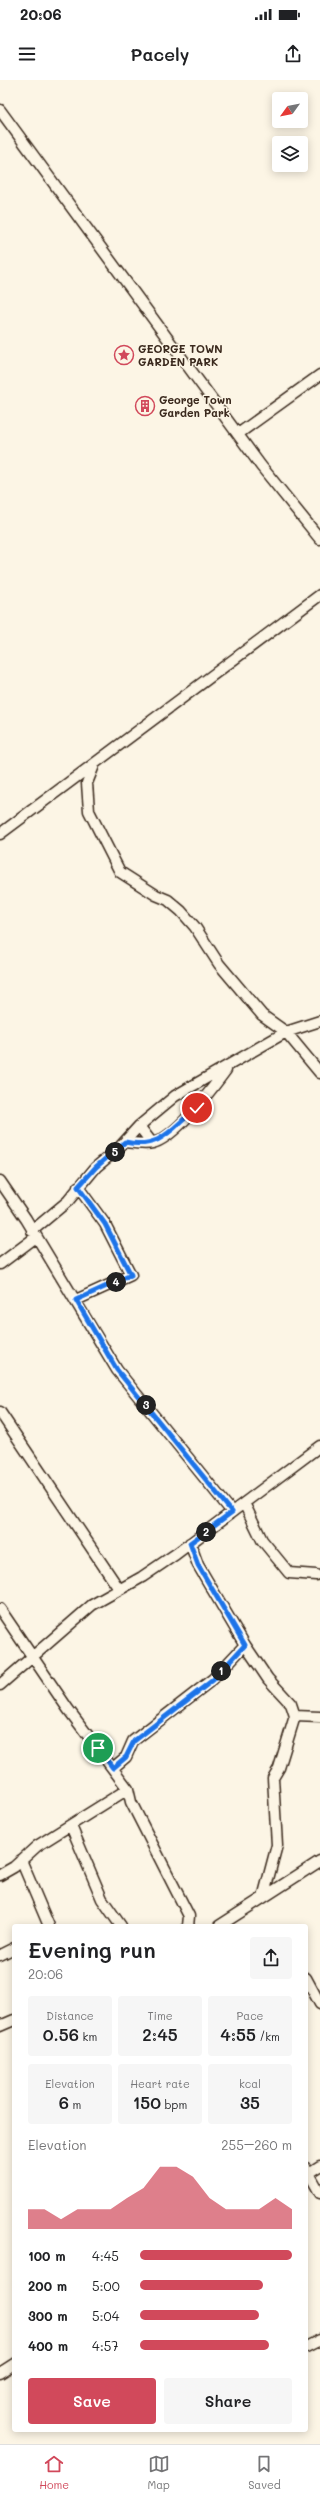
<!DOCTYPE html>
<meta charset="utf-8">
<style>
:root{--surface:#fff;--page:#f6f6f6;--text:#202124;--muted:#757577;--line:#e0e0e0;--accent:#d1495b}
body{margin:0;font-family:Mali,sans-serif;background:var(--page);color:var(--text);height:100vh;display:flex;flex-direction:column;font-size:15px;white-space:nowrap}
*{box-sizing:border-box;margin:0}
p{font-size:13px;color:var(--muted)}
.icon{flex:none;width:22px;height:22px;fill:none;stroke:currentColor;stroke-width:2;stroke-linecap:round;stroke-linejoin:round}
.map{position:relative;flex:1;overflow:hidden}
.drawer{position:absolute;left:12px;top:1844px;width:296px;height:508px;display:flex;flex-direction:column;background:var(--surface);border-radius:4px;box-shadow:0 2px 10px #0003}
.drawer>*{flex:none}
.needle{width:26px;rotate:237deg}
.buttons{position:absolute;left:272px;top:12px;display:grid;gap:8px}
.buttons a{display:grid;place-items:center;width:36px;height:36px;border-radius:4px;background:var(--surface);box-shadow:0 2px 10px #0003;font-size:20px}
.pin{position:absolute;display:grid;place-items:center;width:34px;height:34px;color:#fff;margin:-17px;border:2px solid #fff;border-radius:50%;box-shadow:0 1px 4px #0007}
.km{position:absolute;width:20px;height:20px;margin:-10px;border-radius:50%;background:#222;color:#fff;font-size:11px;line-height:20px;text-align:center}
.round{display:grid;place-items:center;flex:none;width:42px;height:42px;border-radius:4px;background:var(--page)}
.summary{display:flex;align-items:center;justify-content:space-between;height:68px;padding:0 16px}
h1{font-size:22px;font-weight:600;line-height:30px}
.metrics{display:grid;grid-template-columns:repeat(3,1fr);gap:6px;height:68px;padding:4px 16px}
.metrics div{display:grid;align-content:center;border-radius:4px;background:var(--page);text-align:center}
.metrics b{font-size:17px;font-weight:600}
.metrics small{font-size:11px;font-weight:400}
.metrics p{font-size:11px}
.chart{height:112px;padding:8px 16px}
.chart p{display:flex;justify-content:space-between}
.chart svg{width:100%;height:72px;margin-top:4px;fill:var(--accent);opacity:.7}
.primary-button{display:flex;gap:8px;margin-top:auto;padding:8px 16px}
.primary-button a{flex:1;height:46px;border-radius:4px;background:var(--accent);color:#fff;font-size:16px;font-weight:600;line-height:46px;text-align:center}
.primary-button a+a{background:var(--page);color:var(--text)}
ul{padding:0 16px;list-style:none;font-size:13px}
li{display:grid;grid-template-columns:64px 48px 1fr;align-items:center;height:30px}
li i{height:10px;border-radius:5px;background:var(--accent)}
.status{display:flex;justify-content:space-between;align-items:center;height:28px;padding:0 20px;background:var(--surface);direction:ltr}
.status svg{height:11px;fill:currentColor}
header{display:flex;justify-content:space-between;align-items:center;height:52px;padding:0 16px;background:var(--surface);font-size:18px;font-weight:600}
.menu{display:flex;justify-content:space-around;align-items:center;height:56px;border-top:1px solid var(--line);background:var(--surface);font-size:11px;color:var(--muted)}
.menu a{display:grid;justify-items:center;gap:2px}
.menu .current{color:var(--accent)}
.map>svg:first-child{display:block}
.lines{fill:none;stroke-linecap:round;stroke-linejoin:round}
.street-casing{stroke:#3b2a1e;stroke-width:13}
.street{stroke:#fcf5e5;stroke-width:10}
.route-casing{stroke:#fff;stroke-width:8}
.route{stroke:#1a73e8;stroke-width:5}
.labels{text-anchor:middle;stroke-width:3;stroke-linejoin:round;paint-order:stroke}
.poi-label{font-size:11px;font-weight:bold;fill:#3b2a1e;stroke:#fcf5e5;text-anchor:start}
</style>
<div class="status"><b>20:06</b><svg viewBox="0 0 49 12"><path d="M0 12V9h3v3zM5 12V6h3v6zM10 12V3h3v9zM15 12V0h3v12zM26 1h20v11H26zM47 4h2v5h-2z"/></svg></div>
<header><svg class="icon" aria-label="menu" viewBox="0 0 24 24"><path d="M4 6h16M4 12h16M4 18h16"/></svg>Pacely<svg class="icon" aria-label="share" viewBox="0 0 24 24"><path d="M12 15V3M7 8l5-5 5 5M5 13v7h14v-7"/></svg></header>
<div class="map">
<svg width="320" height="2364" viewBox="0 0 320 2364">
<rect width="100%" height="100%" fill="#fcf5e5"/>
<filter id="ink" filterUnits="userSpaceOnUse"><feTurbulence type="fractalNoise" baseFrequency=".025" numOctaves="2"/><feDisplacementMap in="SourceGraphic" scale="8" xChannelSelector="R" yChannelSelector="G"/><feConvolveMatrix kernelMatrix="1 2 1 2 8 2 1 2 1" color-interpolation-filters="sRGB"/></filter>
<g filter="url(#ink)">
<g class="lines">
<g class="street-casing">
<path id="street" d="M0 30 261 386 320 459
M238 354 320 295
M95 683 87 703 89 731 120 792 156 815 168 820 181 831 195 847 219 884 262 935 286 952 320 941
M0 754 320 515
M139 1046 152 1063
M125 1062C133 1063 145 1065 153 1063 176 1057 212 1009 226 990
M0 1101 26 1139 117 1290 232 1432
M32 1151 68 1121 96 1087 118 1069 139 1046 175 1016 286 952 320 993
M0 1184 36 1157
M76 1220 131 1195 105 1144 78 1107
M0 1332 119 1509
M244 1423 262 1460 289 1493 316 1495
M190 1463 198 1485 245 1565 268 1599 291 1624 295 1636 279 1688 273 1698 277 1765 263 1818
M0 1529 68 1629 128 1709 131 1722 189 1836 188 1846
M0 1605 92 1525 142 1497 176 1474 320 1366
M295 1636 320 1637
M113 1688 126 1677 133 1661 213 1599 245 1565
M71 1746 102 1819 121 1846
M21 1780 49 1846
M0 1795 14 1787 37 1766 128 1709
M219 1846 320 1781
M0 1875 14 1868
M306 1898 320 1924
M0 1946 14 1940
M306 2088 320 2113
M306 2095 320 2086
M306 2267 320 2260
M0 2293 14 2284"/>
</g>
<use href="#street" class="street"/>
</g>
</g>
<g class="lines" filter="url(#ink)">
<g class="route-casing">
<path id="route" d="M98 1668 113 1688 126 1677 134 1661 213 1600 245 1565 198 1485 190 1463 232 1432 117 1290 76 1220 131 1195 105 1144 78 1107 96 1087 125 1062C162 1070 172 1047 197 1028"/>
</g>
<use href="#route" class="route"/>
</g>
<defs>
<g id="sight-ring" transform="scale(1)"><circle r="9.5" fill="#fcf5e5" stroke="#d1495b" stroke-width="1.5"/><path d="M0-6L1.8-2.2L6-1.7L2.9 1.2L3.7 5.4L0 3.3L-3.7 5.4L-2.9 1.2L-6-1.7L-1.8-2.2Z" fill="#d1495b"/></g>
<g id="building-ring" transform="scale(1)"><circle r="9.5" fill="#fcf5e5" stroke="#d1495b" stroke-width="1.5"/><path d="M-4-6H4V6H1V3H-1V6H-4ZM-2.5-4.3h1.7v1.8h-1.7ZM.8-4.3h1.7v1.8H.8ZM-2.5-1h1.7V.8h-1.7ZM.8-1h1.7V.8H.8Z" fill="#d1495b"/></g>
</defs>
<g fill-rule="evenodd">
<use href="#sight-ring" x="124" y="275"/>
<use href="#building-ring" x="145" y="326"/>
</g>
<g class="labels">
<g class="poi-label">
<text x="138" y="273">GEORGE TOWN<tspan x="138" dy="13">GARDEN PARK</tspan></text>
<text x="159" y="324">George Town<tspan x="159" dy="13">Garden Park</tspan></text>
</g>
</g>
</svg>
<div class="buttons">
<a><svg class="needle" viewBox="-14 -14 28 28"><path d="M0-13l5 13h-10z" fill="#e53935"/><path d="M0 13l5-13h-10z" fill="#757577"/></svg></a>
<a><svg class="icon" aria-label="layers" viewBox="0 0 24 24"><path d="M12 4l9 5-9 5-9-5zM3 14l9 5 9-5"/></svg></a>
</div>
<div class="pin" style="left:98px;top:1668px;background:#1e9e55"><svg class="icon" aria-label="arrive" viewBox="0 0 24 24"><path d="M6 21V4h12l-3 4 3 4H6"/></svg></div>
<div class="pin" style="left:197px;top:1028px;background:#d93025"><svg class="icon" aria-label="check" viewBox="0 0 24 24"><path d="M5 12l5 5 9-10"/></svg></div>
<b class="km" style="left:221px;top:1591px">1</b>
<b class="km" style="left:206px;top:1452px">2</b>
<b class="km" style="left:146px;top:1325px">3</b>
<b class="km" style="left:116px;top:1202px">4</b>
<b class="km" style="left:115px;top:1072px">5</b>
<section class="drawer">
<div class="summary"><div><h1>Evening run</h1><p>20:06</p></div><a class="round"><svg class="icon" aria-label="share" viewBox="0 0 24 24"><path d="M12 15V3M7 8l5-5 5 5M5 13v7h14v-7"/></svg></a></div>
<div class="metrics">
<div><p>Distance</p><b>0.56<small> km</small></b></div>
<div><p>Time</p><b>2:45</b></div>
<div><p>Pace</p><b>4:55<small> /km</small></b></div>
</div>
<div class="metrics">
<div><p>Elevation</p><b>6<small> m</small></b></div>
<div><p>Heart rate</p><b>150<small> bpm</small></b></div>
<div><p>kcal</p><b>35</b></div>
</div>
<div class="chart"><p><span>Elevation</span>255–260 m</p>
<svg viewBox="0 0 160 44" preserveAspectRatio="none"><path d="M0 44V32L10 32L20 38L30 32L40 32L50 32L60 25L70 19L80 6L90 6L100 12L110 25L120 32L130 32L140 32L150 25L160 32V44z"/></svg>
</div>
<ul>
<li><b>100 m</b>4:45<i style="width:100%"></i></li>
<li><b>200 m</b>5:00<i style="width:81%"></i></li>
<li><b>300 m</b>5:04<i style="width:78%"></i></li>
<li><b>400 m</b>4:57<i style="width:85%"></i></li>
</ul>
<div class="primary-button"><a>Save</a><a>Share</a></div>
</section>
</div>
<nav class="menu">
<a class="current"><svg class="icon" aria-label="home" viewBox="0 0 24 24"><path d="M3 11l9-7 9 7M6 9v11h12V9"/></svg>Home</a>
<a><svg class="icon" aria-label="map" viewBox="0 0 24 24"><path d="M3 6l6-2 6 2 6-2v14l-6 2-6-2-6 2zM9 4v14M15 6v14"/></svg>Map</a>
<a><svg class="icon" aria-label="saved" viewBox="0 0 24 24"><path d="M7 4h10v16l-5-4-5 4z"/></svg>Saved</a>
</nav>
